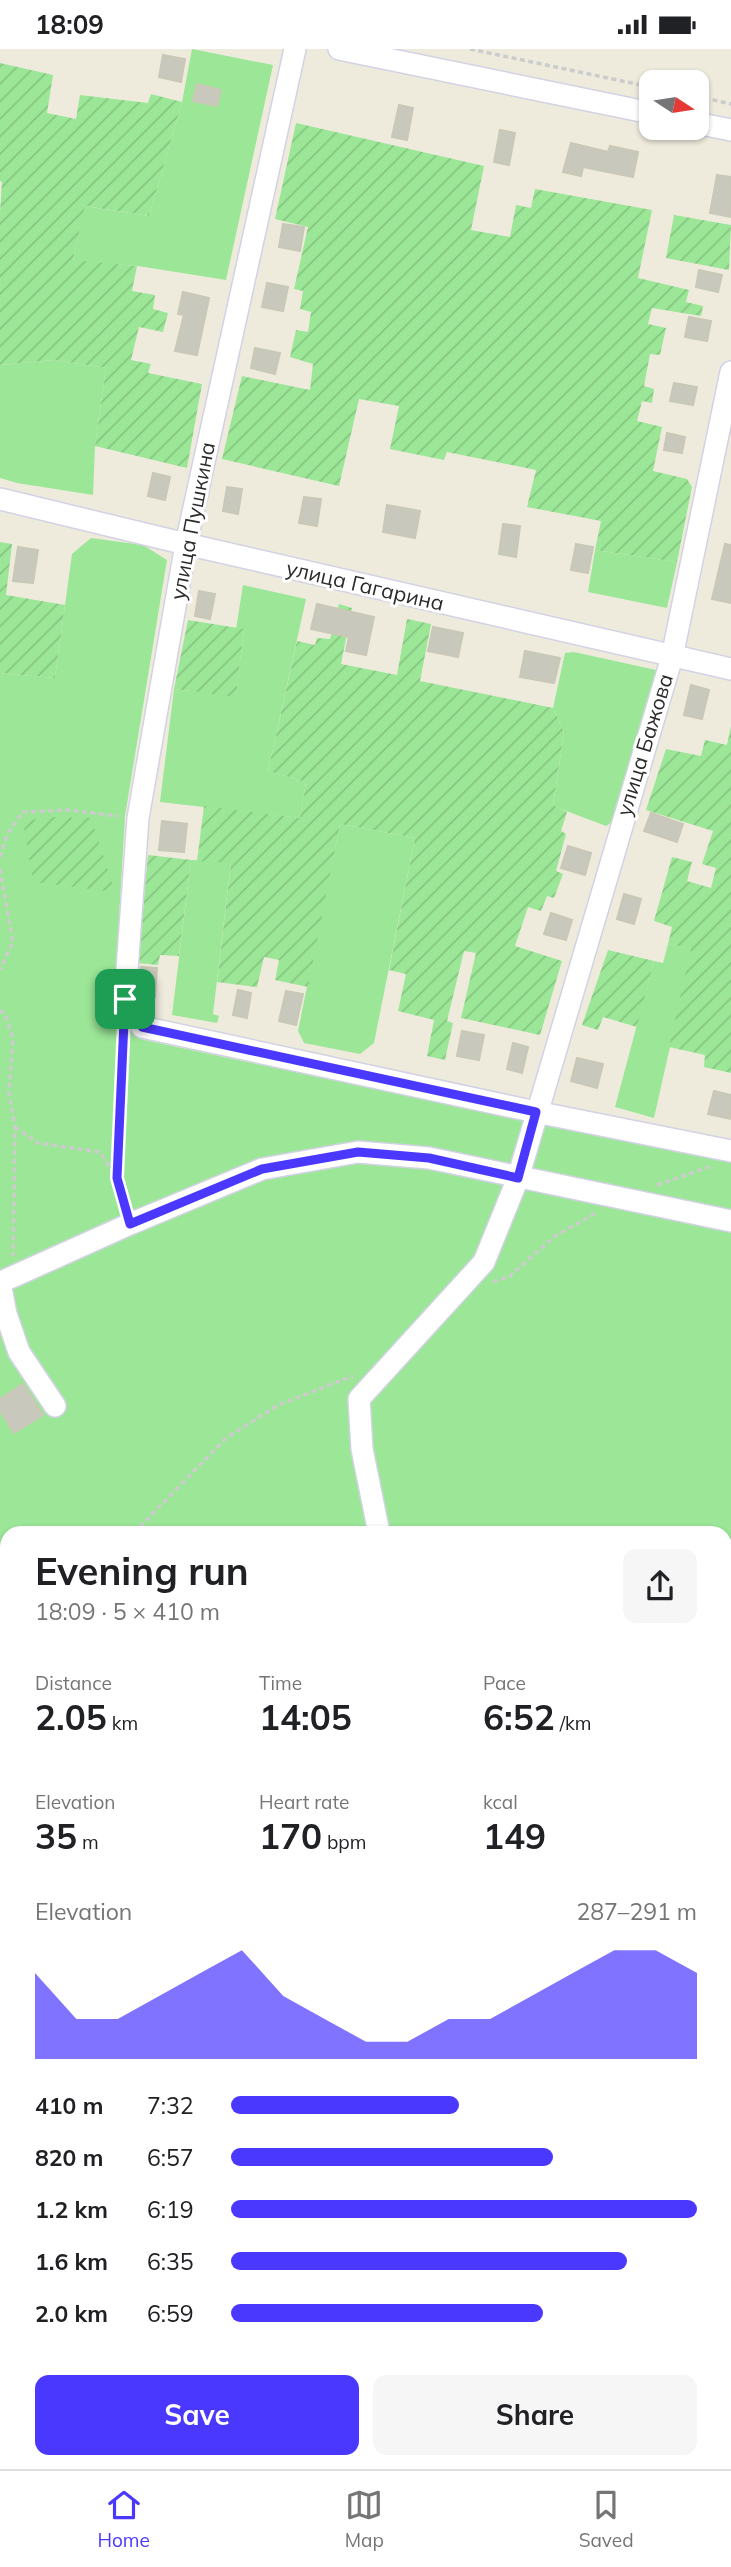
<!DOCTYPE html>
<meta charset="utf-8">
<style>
:root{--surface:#fff;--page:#f6f6f6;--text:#202124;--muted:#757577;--line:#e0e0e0;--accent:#4b38ff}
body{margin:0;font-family:Mulish,sans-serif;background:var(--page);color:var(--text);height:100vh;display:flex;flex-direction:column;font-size:26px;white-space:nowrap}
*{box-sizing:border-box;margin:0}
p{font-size:23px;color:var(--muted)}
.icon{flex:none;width:38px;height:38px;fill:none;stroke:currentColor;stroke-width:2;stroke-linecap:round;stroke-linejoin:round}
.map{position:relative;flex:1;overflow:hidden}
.details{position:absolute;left:0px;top:1477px;width:732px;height:943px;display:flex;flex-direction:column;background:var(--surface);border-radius:21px 21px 0 0;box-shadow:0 2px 5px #0004}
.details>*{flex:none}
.needle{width:46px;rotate:102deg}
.tools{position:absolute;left:639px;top:21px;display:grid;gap:14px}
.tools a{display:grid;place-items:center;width:70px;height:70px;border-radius:14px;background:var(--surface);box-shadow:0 2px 5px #0004;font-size:35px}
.pin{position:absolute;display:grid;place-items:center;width:60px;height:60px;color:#fff;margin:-30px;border-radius:14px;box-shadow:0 4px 10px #0006}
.round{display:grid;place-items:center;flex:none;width:74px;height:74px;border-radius:14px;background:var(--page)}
.summary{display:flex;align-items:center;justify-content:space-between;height:119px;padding:0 35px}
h1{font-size:38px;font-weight:700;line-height:52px}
.metrics{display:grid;grid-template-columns:repeat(3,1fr);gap:10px;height:119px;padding:7px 35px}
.metrics div{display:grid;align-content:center}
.metrics b{font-size:35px;font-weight:700}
.metrics small{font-size:19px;font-weight:400}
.metrics p{font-size:19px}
.chart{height:196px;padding:14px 35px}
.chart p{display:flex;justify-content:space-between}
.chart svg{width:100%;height:126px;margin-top:7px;fill:var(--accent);opacity:.7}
.cta{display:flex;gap:14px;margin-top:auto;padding:14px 35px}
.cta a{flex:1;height:80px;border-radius:14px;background:var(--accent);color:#fff;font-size:28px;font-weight:700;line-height:80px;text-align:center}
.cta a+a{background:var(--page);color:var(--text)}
ul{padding:0 35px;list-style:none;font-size:23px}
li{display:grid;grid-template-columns:112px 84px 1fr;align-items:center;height:52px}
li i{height:18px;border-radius:9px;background:var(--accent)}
.status{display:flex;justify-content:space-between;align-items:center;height:49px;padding:0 35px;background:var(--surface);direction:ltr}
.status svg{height:19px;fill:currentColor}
.tab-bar{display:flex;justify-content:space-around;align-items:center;height:98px;border-top:2px solid var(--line);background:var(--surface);font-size:19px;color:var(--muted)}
.tab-bar a{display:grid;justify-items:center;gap:4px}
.tab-bar .selected{color:var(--accent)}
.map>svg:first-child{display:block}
.industrial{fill:url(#industrial-grid)}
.grass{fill:#9be797}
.garden{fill:url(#garden-furrows)}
.building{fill:#c9c8bc;stroke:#c9c8b6;stroke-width:2}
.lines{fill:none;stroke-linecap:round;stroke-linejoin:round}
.minor-casing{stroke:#d3d2e4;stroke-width:24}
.major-casing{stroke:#ccc;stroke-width:30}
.path{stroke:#ccc;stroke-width:3.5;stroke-dasharray:5 3.5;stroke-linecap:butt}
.minor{stroke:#fff;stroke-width:21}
.major{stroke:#eff758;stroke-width:26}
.route-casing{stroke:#fff;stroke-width:14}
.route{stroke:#4b38ff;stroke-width:9}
.labels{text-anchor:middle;stroke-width:6;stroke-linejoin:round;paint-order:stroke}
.street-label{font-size:21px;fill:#2b2b2b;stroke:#fff}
</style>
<div class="status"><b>18:09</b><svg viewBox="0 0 49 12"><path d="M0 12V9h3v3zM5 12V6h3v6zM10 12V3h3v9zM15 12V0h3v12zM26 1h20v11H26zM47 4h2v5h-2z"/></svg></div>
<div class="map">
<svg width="731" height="2420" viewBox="0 0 731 2420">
<defs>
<pattern id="industrial-grid" width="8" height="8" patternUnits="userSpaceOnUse" patternTransform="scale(1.75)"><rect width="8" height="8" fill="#e2dde6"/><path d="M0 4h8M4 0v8" fill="none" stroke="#c2bec5"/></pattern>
<pattern id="garden-furrows" width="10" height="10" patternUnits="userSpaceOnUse" patternTransform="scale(1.75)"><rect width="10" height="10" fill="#9be797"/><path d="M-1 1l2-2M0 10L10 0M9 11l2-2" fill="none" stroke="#86c682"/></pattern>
</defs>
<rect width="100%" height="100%" fill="#eeebdd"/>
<path class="industrial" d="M724 1633 731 1661V1777L725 1778Z"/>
<path class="grass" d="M192 0 273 16 226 231 138 217 73 212 84 157 149 167 182 53Z
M54 311 106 319 95 397 93 446 17 434 0 429V316Z
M91 489 143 496 167 511 125 767 114 954 125 974 140 990 534 1074 731 1113V1661L724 1633V1484H7V1630L0 1626V624L55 629 72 505Z
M595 501 677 513 667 559 588 543Z
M243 536 306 550 268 722 306 733 300 769 160 753 174 640 236 647 244 580H236Z
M574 603 656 621 614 772 606 777 553 757 564 683 553 659 565 604Z
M340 775 415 789 374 994 360 1005 304 994 298 982Z
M191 811 231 813 213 965 219 967 217 974 172 966Z
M668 895 692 900 654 1069 615 1058 654 912 663 914Z"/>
<path class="garden" d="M0 14 53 26 47 64 76 70 80 46 148 54 151 45 182 53 149 167 85 157 73 211 137 217 132 242 155 246 153 260 168 264 163 283 139 278 131 311 151 315 148 324 202 335 187 419 95 397 106 319 54 311 0 316V163L2 133 0 132Z
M296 74 484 117 471 181 510 188 516 156 531 159 535 140 652 161 638 229 689 241 686 253 703 257 701 267 652 259 648 275 666 279 660 306 650 305 644 337 654 340 652 354 642 352 637 372 662 378 653 422 687 430 692 438 677 513 595 501 601 472 527 458 536 421 447 403 444 411 390 400 399 357 359 350 339 437 222 410 242 327 310 341 313 315 290 308 296 281 308 283 311 263 300 260 303 242 294 240 308 178 275 170Z
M674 166 731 176 729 221 666 209Z
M0 493 12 495 6 546 65 556 55 629 0 624Z
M339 555 352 559 341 615 397 626 407 570 431 575 420 632 553 659 564 683 553 756 567 763 561 782 566 785 556 822 563 825 554 849 547 847 541 862 528 858 515 897 562 912 540 986 461 969 476 904 464 902 447 972 453 974 445 1011 427 1007 434 971 398 962 406 925 389 921 415 789 340 775 308 938 275 931 279 911 264 908 257 938 217 933 231 814 197 812 204 757 300 769 306 733 268 722 297 592 315 596 317 589 330 590Z
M188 571 244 580 236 648 174 640Z
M731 677V1024L704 1018 705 1006 669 998 691 900 668 895 672 878 654 872 672 808 692 813 687 832 711 839 716 819 702 815 713 782 646 761 666 700 701 707 705 691 727 696Z
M54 768 91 769 115 843 33 833 23 772Z
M148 806 191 811 179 907 160 906 158 916 138 914Z
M608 901 654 912 637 978 603 968 598 981 582 976Z"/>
<path class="building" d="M163 6 185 10 181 33 159 28Z
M197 35 221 41 217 57 193 52Z
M399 56 413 59 407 91 392 88Z
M500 81 515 84 509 116 494 113Z
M571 94 608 103 610 97 638 103 633 128 583 118 581 127 563 123Z
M717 126 731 128V168L710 164Z
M283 175 304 178 300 202 279 198Z
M699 221 722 226 718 243 696 238Z
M267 234 288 238 283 262 262 258Z
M183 243 209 249 197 306 175 302 184 266 178 265Z
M689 268 711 272 707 292 685 288Z
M255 299 280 304 275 325 251 319Z
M674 334 697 338 693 356 670 352Z
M667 384 685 388 682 404 664 401Z
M153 424 170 428 165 451 148 447Z
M227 438 242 440 238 465 223 462Z
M304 448 321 450 317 477 299 474Z
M387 456 420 462 415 489 383 483Z
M503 475 520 477 516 508 499 505Z
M576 495 593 498 588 524 571 521Z
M725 495 731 496V554L712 550Z
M18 498 38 501 33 534 13 532Z
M199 542 215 545 210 570 195 567Z
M317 555 374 568 366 606 346 602 349 588 311 580Z
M433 578 463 584 458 608 428 602Z
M525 602 560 609 554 634 520 628Z
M691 636 709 641 702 670 684 666Z
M651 764 683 775 677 793 644 782Z
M162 772 187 775 184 803 159 801Z
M568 797 591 804 585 826 561 819Z
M624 845 641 850 634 875 617 870Z
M551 864 572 871 566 891 544 885Z
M141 918 157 919 155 948 138 946Z
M238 941 251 944 247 969 233 966Z
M286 942 303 945 296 976 279 972Z
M462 982 484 986 479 1011 457 1007Z
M513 994 528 998 522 1024 507 1020Z
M577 1009 603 1015 597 1039 571 1032Z
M714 1042 731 1046V1070L708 1065Z
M23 1335 43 1366 14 1384 0 1362V1350Z"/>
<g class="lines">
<g class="minor-casing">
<path id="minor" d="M295 0 186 495 138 769 125 949 142 978 536 1063 731 1102
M339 0 651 64
M696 74 731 81
M0 450 186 495 731 620
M1 1233 130 1175 262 1120 358 1103 429 1109 731 1172
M0 1234 6 1265 19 1303 55 1357
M379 1484 362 1400 359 1350 484 1213 518 1129 672 608 731 323
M0 1633 7 1638
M0 2064 7 2077
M0 2281 7 2277
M278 2413 282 2420"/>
</g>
<g class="major-casing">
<path id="major" d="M724 1805 731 1803
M0 2140 7 2137"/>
</g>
<path class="path" d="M470 0 651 38
M696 47 731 55
M0 808 7 785 23 763 68 761 119 767
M0 820 13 893 0 921
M0 961 5 965 13 990 9 1044 15 1078 13 1207
M15 1078 38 1094 100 1103 116 1129
M657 1136 709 1118
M124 1156 117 1130 125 987
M493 1233 510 1227 555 1187 596 1164
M134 1484 226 1389 278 1356 353 1327
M0 1601 7 1596"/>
<use href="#minor" class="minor"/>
<use href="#major" class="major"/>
</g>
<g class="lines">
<g class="route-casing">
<path id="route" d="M125 950 142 978 536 1063 518 1129 429 1109 358 1103 262 1120 130 1175 117 1129Z"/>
</g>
<use href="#route" class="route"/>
</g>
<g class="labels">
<g class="street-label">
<text transform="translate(193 472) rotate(-79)" y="7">улица Пушкина</text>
<text transform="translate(365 537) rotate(13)" y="7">улица Гагарина</text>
<text transform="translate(645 696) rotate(-73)" y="7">улица Бажова</text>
</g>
</g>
</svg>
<div class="tools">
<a><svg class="needle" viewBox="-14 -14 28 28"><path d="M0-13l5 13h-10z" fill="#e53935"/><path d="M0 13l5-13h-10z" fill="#757577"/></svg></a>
</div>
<div class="pin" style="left:125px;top:950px;background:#1e9e55"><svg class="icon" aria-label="arrive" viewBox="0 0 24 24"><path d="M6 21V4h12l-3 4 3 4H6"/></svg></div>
<section class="details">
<div class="summary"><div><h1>Evening run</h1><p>18:09 · 5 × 410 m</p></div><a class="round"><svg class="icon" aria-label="share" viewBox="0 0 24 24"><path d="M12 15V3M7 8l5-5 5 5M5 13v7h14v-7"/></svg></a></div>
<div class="metrics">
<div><p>Distance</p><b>2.05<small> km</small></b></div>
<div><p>Time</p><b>14:05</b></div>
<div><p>Pace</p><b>6:52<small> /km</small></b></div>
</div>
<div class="metrics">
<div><p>Elevation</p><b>35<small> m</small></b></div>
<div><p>Heart rate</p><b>170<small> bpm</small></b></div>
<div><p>kcal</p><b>149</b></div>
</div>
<div class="chart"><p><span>Elevation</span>287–291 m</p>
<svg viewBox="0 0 160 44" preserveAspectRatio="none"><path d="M0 44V14L10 30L20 30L30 22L40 14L50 6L60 22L70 30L80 38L90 38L100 30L110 30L120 22L130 14L140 6L150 6L160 14V44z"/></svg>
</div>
<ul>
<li><b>410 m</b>7:32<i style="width:49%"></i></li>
<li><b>820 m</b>6:57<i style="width:69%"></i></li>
<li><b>1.2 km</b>6:19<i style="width:100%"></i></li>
<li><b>1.6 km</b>6:35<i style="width:85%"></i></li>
<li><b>2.0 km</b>6:59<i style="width:67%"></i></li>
</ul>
<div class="cta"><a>Save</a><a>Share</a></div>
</section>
</div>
<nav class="tab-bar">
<a class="selected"><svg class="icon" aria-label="home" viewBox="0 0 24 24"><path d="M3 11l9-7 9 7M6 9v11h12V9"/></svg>Home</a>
<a><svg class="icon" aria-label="map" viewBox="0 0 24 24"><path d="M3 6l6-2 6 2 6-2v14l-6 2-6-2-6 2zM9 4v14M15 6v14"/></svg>Map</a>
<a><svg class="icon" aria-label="saved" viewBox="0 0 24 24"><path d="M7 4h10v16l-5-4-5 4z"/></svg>Saved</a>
</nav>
